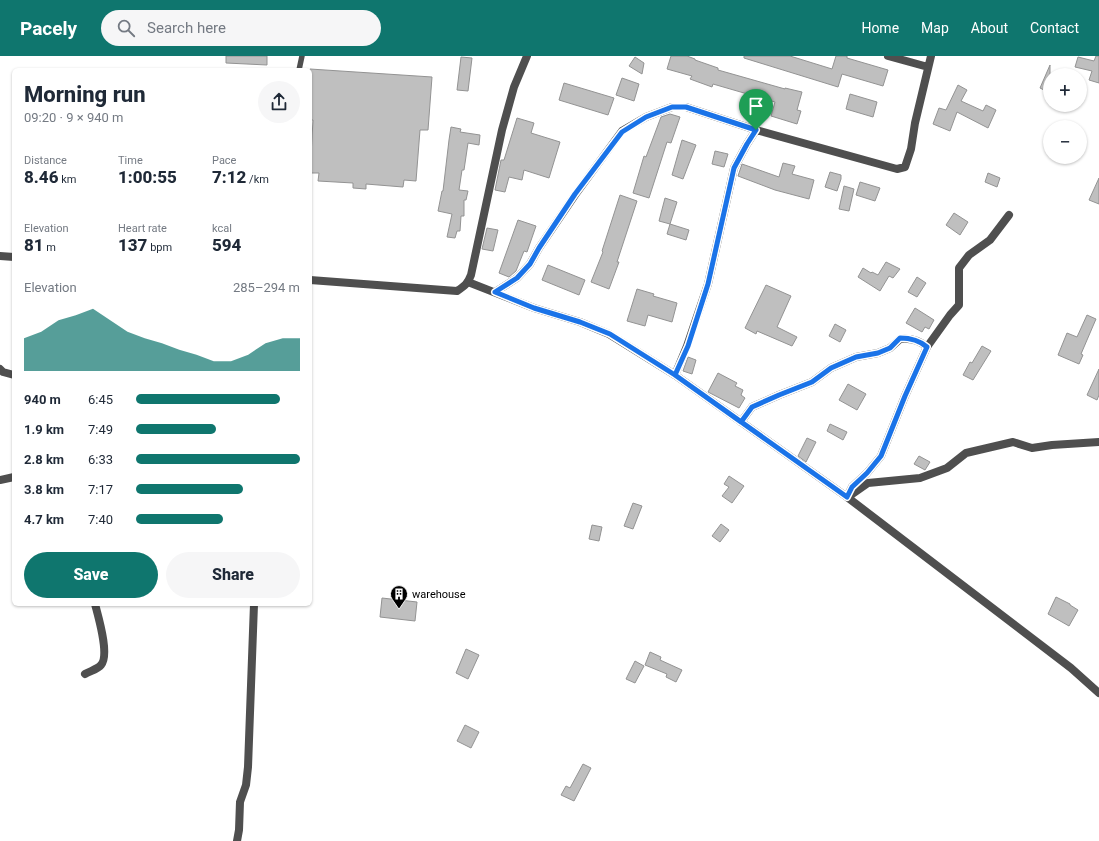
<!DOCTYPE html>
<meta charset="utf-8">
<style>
:root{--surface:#fff;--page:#f6f6f7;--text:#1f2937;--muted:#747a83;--accent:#0f766e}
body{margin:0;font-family:Roboto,sans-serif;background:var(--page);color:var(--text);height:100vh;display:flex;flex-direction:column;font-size:15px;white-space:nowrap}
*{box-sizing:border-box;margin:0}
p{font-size:13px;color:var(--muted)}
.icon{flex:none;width:22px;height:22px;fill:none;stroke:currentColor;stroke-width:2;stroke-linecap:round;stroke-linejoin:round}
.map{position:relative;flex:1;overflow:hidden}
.details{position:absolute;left:12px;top:12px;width:300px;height:538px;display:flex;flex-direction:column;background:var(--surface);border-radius:6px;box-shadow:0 1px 3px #0004}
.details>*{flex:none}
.buttons{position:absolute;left:1043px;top:12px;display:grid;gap:8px}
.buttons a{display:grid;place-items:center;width:44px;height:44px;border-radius:50%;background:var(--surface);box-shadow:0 1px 3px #0004;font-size:20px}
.pin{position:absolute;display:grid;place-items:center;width:34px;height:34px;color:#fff;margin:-41px -17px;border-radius:50% 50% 50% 0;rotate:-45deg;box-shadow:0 0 4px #0007}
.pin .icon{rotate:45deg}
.round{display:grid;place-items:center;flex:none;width:42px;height:42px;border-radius:21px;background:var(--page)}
.head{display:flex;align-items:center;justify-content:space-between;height:68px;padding:0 12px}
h1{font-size:22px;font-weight:800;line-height:30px}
.metrics{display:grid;grid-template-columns:repeat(3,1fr);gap:6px;height:68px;padding:4px 12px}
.metrics div{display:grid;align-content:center}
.metrics b{font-size:17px;font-weight:800}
.metrics small{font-size:11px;font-weight:400}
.metrics p{font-size:11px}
.chart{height:112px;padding:8px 12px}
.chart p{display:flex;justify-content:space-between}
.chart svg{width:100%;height:72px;margin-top:4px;fill:var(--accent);opacity:.7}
.cta{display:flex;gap:8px;margin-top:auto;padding:8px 12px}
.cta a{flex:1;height:46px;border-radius:24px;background:var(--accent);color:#fff;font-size:16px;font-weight:800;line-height:46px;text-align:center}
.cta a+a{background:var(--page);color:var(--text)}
ul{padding:0 12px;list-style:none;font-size:13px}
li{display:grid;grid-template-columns:64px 48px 1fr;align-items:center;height:30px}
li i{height:10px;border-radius:5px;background:var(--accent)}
header{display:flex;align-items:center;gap:24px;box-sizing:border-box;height:56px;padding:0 20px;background:var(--accent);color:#fff}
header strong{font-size:19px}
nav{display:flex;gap:22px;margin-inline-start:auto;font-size:14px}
.search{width:280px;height:36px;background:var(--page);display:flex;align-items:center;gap:10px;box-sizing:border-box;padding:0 14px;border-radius:22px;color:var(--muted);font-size:15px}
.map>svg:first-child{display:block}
.building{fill:#bfbfbf;stroke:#939393}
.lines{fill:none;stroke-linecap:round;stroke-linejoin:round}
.service{stroke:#4f4f4f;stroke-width:5.5}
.minor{stroke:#4f4f4f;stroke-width:8}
.tertiary{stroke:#4f4f4f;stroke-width:8}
.route-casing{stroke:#fff;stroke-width:8}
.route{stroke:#1a73e8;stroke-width:5}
.labels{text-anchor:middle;stroke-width:3;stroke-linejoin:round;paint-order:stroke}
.poi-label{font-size:11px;fill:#000;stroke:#fff;text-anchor:start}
</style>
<header>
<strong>Pacely</strong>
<div class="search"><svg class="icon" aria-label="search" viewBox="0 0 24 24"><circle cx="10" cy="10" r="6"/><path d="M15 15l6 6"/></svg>Search here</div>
<nav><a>Home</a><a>Map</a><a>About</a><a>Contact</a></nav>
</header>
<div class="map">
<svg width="1099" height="785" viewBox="0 0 1099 785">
<rect width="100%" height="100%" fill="#fff"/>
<path class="building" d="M226 0H267V9L226 7Z
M671 0H687L695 3V4L718 12V14L785 33V32L802 36 797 54 801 55 797 68 771 60 775 46 713 28 712 31 690 23 692 20 667 13Z
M744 0H790L832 13 836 0H847V2L888 14 883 30 842 18 838 31 744 2Z
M1096 0H1099V27L1089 24 1092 15 1075 11 1078 1 1094 5Z
M461 1 472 2 468 35 457 34Z
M635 1 644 7 642 18 629 10Z
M1050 9V37L1040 32Z
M310 13 432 21 428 74H420L416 125 404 124 403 131 366 128V133L353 132V127L318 125 319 117H310L313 64H310Z
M622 22 639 28 634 45 616 39Z
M564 27 614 42 608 59 559 44Z
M958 29 967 34 961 45 983 55 986 49 996 54 988 72 957 56 950 75 933 68 939 52 946 54Z
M850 38 877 46 873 61 846 53Z
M670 58 680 61 671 87 667 86 649 142 633 137 644 100 646 101 661 61Z
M517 62 534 67 531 77 560 86 549 122 524 114 522 124 509 121 505 136 495 134 501 104H504Z
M451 71 461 73 460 76 480 79 479 89 468 87 464 114H462L459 134 468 135 466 144H464V160H461L460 175H457L455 182 447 181 452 158 438 155 442 135H443L449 84Z
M682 84 696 89 683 123 672 119Z
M715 95 728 98 724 111 712 108Z
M783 107 795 110 792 118 814 124 809 143 775 134 738 120 742 108 779 121Z
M830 116 841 119V123L837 135 825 131Z
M988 117 1000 122 997 131 985 126Z
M1099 122V148L1089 144Z
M860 126 880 132 875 145 856 139Z
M844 130 854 133 849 155 839 153Z
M620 139 637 145 617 206H619L609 233 591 226 603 196 602 195Z
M665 142 677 146 670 168 689 174 686 184 667 178 670 168 659 165Z
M954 157 968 166 960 179 946 169Z
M518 164 536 170 527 196 524 195 516 215 509 221 499 217Z
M487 172 498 174 493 195 482 193Z
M886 206 900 213 893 222 889 220 880 235 858 221 863 212 871 217 872 216 878 219Z
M548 209 585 224 579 239 542 224Z
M917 221 926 227 917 241 908 236Z
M766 229 791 240 777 271 797 281 792 290 757 275 756 278 745 272Z
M637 233 654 238 653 240 677 247 672 266 648 259 645 270 627 265Z
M915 252 934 264 929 273 925 271 922 276 906 267Z
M1087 259 1096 263 1081 298 1083 299 1079 308 1058 299 1067 277 1077 281Z
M835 268 846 274 840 286 829 280Z
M982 290 991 295 973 324 963 319 970 306 972 307Z
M688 301 696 304 692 318 683 315Z
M1099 313V339L1097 344 1087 339Z
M718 317 737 327 735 330 743 334 741 339 745 342 739 352 708 336Z
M848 328 866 338 857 354 839 344Z
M830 368 847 376 843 384 827 375Z
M807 382 816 386 806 406 798 400Z
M919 400 930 406 925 414 914 408Z
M729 420 744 430 732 447 722 440 729 431 724 428Z
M633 447 642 450 633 473 624 470Z
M721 468 729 474 720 486 712 480Z
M592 469 602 471 599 485 589 483Z
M1056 541 1070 548V549L1078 554 1069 570 1048 558Z
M382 542 417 546 415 565 380 561Z
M466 593 479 599 468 623 456 617Z
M650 596 661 601 660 604 682 614 676 626 666 621 667 618 645 609Z
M635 605 644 610 635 627 626 623Z
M465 669 479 676 471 692 457 685Z
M583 708 591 712 574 745 561 739 566 730 570 732Z"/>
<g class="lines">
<path class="service" d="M299 14 302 0"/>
<path class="minor" d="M888 0 928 11
M468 226 534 252 580 266 609 278 675 319 847 441 1071 612 1099 637
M495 236 517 222 530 208 539 192 575 139 622 75 646 61 672 51H686L756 74 897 113 905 111 911 93 915 67 931 0
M0 313 3 316 14 319
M675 319 687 290 708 228 734 112 747 88 756 74
M741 366 752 351 779 339 812 326 831 312 856 301 878 297 890 292 900 283C910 282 919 284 927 291
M0 424 14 421
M847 441 852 431 867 417 881 400 905 340 927 291 950 259 959 249V212L969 199 990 184 1009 159
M848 441 868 427 920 422 947 412 966 397 1013 386 1032 392 1052 389 1099 386
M85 618C90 615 98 613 101 609 110 599 98 560 95 548
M237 785 239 774 240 746 246 729 248 711 254 548"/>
<path class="tertiary" d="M0 200 14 201
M310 224 457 235C465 230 468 227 471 219L502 74 514 31 527 0"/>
</g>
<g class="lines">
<g class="route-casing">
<path id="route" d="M756 74 747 88 734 112 708 228 688 290 675 319C732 359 789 400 847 441L852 431 867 417 881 400 905 340 927 291C919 284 910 282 900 282L890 292 878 297 856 301 831 312 812 326 779 339 752 351 741 366 675 319 610 278 580 266 534 252 495 236 517 222 530 208 539 192 575 138 622 76 646 61 672 51H686L756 74"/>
</g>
<use href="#route" class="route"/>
</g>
<defs>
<g id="building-pin" transform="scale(0.9)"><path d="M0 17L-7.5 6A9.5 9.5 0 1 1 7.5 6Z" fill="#000" stroke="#fff"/><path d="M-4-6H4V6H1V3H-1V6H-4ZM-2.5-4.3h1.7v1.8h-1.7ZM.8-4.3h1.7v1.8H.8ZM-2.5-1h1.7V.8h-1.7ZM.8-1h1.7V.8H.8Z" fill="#fff"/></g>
</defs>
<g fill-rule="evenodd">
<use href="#building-pin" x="399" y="538"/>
</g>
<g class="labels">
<g class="poi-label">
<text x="412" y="542">warehouse</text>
</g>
</g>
</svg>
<div class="buttons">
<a>+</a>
<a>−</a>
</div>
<div class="pin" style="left:756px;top:74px;background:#1e9e55"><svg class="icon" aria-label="arrive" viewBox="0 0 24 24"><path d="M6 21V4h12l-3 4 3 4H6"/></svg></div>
<section class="details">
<div class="head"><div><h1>Morning run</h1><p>09:20 · 9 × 940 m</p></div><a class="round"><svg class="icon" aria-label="share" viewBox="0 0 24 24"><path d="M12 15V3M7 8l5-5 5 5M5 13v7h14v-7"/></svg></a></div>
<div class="metrics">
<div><p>Distance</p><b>8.46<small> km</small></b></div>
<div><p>Time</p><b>1:00:55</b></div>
<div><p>Pace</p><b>7:12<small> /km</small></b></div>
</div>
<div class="metrics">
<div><p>Elevation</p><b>81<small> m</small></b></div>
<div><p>Heart rate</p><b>137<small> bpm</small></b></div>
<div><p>kcal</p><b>594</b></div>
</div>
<div class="chart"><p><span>Elevation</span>285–294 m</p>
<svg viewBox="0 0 160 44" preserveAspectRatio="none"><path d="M0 44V24L10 20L20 13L30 10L40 6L50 13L60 20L70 24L80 27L90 31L100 34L110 38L120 38L130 34L140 27L150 24L160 24V44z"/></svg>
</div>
<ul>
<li><b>940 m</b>6:45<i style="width:88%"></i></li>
<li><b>1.9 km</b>7:49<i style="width:49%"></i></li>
<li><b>2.8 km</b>6:33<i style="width:100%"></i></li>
<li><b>3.8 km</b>7:17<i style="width:65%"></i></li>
<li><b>4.7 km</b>7:40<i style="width:53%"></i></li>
</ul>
<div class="cta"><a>Save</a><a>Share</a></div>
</section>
</div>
